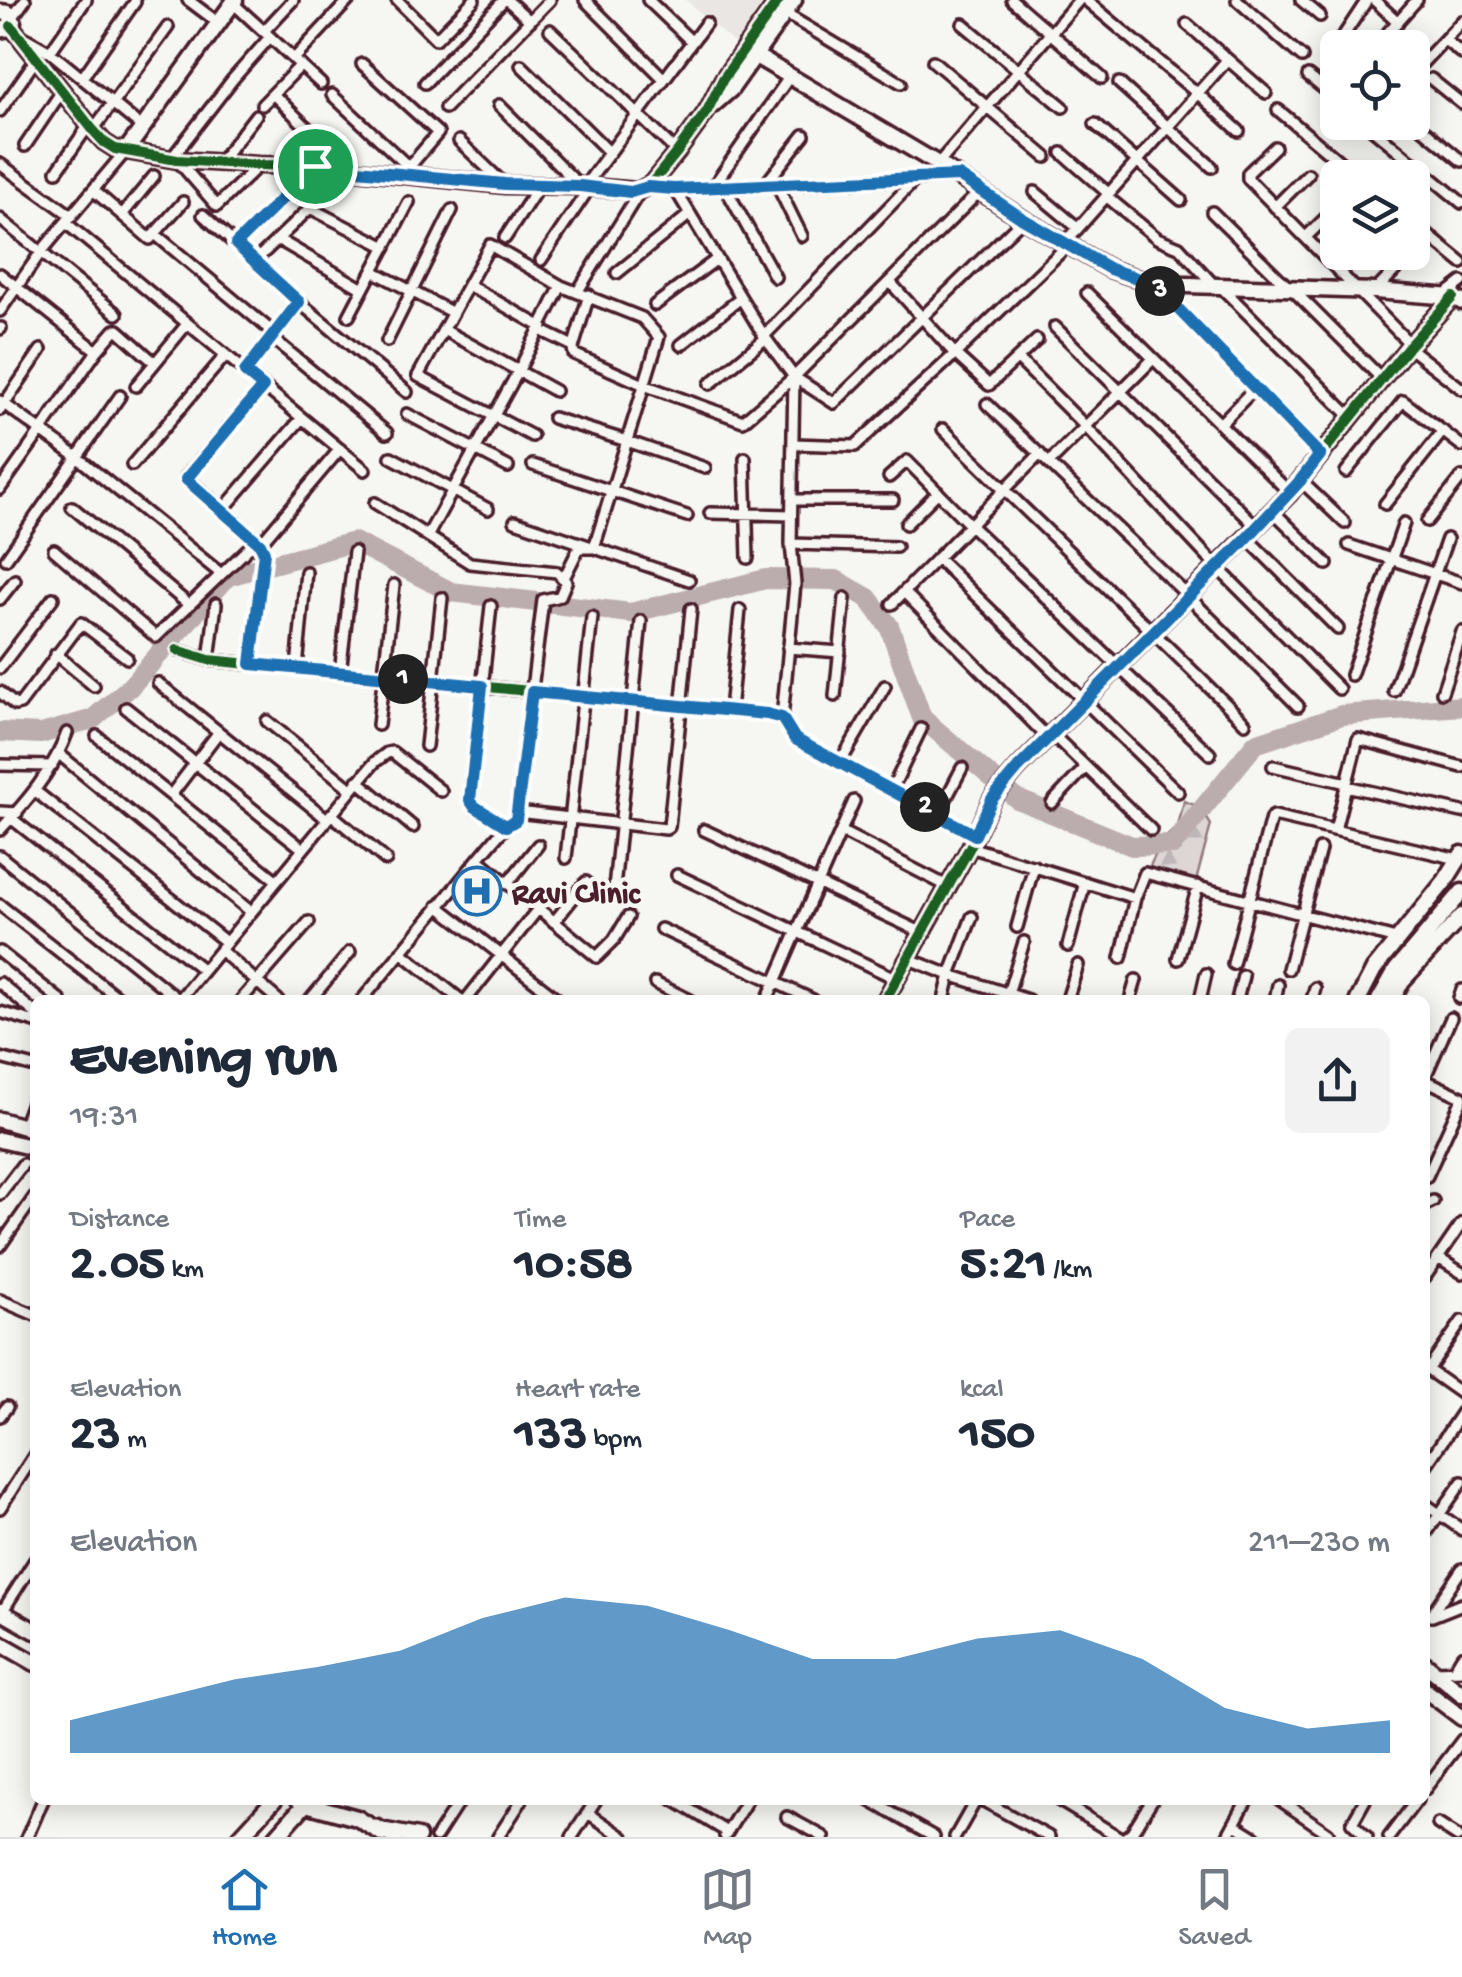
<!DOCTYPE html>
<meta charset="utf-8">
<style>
:root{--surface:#fff;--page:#f2f2f3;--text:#1f2937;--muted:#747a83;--line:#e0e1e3;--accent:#1f6fb2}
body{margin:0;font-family:"Gochi Hand",sans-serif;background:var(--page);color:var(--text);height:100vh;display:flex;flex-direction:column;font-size:38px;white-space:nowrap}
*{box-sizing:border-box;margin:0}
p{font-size:32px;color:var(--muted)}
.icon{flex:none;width:55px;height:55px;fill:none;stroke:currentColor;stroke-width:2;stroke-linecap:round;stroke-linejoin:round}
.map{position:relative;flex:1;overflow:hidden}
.sheet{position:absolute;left:30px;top:995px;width:1400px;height:810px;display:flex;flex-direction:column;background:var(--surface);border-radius:15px;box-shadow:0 5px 25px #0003}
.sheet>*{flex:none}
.controls{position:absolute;left:1320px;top:30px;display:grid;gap:20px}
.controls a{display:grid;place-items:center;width:110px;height:110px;border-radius:15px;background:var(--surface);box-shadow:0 5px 25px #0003;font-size:50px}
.pin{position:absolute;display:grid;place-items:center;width:85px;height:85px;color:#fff;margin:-42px;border:5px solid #fff;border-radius:50%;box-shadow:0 2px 10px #0007}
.km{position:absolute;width:50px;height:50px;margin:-25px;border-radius:50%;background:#222;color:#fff;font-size:28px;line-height:50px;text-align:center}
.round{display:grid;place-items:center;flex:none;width:105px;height:105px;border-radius:15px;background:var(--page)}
.headline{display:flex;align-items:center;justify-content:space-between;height:170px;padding:0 40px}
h1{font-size:55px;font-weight:700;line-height:75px}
.metrics{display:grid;grid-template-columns:repeat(3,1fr);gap:15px;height:170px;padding:10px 40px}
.metrics div{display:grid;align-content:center}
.metrics b{font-size:50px;font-weight:700}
.metrics small{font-size:28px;font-weight:400}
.metrics p{font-size:28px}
.chart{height:280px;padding:20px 40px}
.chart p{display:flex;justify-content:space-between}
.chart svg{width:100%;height:180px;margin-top:10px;fill:var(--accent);opacity:.7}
.dock{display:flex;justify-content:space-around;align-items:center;height:140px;border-top:2px solid var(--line);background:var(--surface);font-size:28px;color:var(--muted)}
.dock a{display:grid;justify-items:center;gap:5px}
.dock .selected{color:var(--accent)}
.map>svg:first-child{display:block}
.built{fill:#e9e6e3}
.forest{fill:url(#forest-firs);stroke:#947a80;stroke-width:2.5}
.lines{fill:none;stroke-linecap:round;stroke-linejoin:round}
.river{stroke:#bbadae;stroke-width:20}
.street-casing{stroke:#4a1f2b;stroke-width:16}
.secondary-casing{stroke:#4a1f2b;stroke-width:21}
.primary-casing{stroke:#4a1f2b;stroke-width:22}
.street{stroke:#f6f6f2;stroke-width:9}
.secondary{stroke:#f6f6f2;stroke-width:14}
.primary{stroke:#f6f6f2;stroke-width:15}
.cycleway-casing{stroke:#f6f6f2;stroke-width:16}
.cycleway{stroke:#1b5e20;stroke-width:10}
.route-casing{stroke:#fff;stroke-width:20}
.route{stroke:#1f6fb2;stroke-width:12}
.labels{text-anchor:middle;stroke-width:9;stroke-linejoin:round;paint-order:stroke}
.poi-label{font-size:32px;font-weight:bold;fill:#4a1f2b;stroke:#f6f6f2;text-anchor:start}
</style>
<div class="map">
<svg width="1462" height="1837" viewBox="0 0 1462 1837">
<defs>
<pattern id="forest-firs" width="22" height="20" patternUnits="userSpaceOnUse" patternTransform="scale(2.5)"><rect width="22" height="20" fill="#ddd6d5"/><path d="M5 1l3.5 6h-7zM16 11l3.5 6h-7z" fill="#bfb7b7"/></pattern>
</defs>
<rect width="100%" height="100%" fill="#f6f6f2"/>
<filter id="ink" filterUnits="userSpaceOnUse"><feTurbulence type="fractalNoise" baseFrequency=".01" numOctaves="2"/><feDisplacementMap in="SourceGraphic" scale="20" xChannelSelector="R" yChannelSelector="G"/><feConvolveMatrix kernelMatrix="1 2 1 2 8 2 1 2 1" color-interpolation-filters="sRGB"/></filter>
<g filter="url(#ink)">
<path class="built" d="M686 0H771L739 48Z"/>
<path class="forest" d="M1184 801 1200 807 1211 825 1196 881 1148 870 1162 841 1178 826Z"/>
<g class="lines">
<path class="river" d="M0 732 41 734 93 719 130 687 228 576 354 542 451 592 631 613 766 579 836 580 868 598 889 626 922 718 1017 799 1132 846 1173 845 1255 744 1342 715 1462 706"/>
<g class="street-casing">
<path id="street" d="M188 0 212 18
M397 0 436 39 474 0
M507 0 530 21
M585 0 664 79
M648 0 692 42
M1012 0 1102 78
M1086 0 1197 93 1239 131
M1237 0 1302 57
M1301 0 1320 16
M1374 0 1398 22
M233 3 321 84
M784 13 901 83
M12 18 25 0
M963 24 1063 107
M1187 24 1266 93
M550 30 677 152
M264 31 293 0
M22 36 50 52 143 128
M1445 40 1462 54
M1374 48 1417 0
M50 52 86 0
M294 59 349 0
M1338 59 1334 50 1367 0
M933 61 1046 157
M362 64 438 133 409 167
M521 65 609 152
M1412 74 1462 21
M1308 76 1338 100
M82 78 135 2
M1431 79 1462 104
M425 83 504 0
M1119 83 1212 167
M273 94 348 168
M332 95 411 169
M262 105 301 65
M499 105 578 184
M445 108 550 0
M1278 110 1359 178
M0 111 37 58
M1412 120 1462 161
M1364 122 1462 203
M1095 124 1181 200
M93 130 168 27
M459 141 504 184
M25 146 62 91
M1275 147 1248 173V179L1411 345
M1062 153 1108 193
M171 159 233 79 270 37
M177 160 217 206 259 165
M219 163 256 115
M0 164 72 216
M938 164 1079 0
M57 171 89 125
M777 185 802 236
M764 186 804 135
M584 187 706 23
M648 187 675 189 955 177
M725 187 775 277
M712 188 790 76
M675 189 764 336 794 377 791 544 795 584 782 718
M93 190 150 239 183 202
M1035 192 1078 228
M1106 196 1157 238 1179 247 1213 284
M1275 207 1308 174
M1212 212 1288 287
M122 215 154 176
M203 215 299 302 407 392
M0 219 117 314
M1412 222 1462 263
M66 223 365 470
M155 234 275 334
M1306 237 1338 206
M505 238 539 186
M279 240 363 289
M1065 243 1227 60
M236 244 315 166
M541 260 590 187
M255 261 310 208 386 247
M1338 269 1354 252
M373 271 453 313
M617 273 690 214
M0 274 97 351
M890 282 955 354 989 385 1037 340
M468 285 542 327
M1155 285 1320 455
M1222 288 1351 417
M1292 289 1382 379
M578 291 640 191
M1375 291 1408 257
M1087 293 1290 493
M589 295 573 348 574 354 644 385 743 421 794 377 981 190
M1444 296 1462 282
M655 305 717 259
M0 311 41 252 125 152
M349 316 409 202
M1055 327 1257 527
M0 329 1 328
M444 330 555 391
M540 330 573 346
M764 336 915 180
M272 338 387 433
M387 341 452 210
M681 345 741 298
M1408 347 1462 389
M1018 359 1085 426 1217 567 1339 689
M245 372 299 302
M794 377 834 403 1023 219
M710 384 766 338
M136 386 187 324
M0 401 77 457 220 573
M987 404 1188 596 1298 706
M0 410 41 350
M407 414 508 467
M553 418 627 441 705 468
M1220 424 1255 388
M943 429C1042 528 1146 623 1245 723
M532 436 418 376 490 245 561 286 642 318 659 337 594 548H579L564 578
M793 444 855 446 955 354 1068 245
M391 457 488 509
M745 458 748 558
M1049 463 1153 359
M132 465 225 356
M533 465 687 516
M1346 472 1403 401 1462 446
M889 477 907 461 970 525 1210 754
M1301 481 1345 523
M0 489 97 351 115 330H118L155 363
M792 500H893
M1385 504 1443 431
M72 507 188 604
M222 511 302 418
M1273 511 1327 564
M710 513 791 515
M515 521 689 580
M1427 521 1462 477
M906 524 938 492
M428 535 519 370 561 286
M1247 538 1338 629
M260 544 340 449
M791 544 896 547
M1349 545 1462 583
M54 550 156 637 256 541
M937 558 1178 792
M6 559 120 396
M904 592 1048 738
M0 599 15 580
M892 604 1040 454
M491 606 470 799 474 807 506 826
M788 648 840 652
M177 650 209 660 767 714 782 718 795 739 975 835
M56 654 94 686
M209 660 216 604
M251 664 264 553 260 544 186 477 263 387
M0 668 53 598
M297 668 306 572
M340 673 354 552
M1351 675 1404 523
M158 683 327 819
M1394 691 1447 539
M0 692 15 705 20 704 81 623 127 658
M1442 692 1462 632
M835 696 845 598
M126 708 303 849
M730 710 740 610
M267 721 351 789
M378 725 394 585
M1052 734 1151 830
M97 736 276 880
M426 746 442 598
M59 754 250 911
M840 763 885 686
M0 765 52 766
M1273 766 1347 783
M358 781 413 827
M1346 786 1462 812
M892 789 921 729
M35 791 226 942
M171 795 218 733
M1052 803 1086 767
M0 812 17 813
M517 812 666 829 669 827 691 609
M331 814 386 860
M938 814 962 768
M11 818 203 970
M0 830C27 801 53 771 67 733
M704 830 923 933
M1335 830 1358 739 1462 767
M842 832 949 887
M970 847 1135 898
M0 856 179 1000
M566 858 592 617
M478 859 597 957 614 940 628 917
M677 875 897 979
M507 884 538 845
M614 888 641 621
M0 905 121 1000
M438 906 559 1000
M554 922 586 882
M1017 927 1034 866
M661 929 813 1000
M1068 946 1085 882
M220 950 278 1000
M0 952 60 1000
M401 952 461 1000
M1121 958 1135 898 1145 873 1396 939
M909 959 950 975 1028 1000
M1178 959 1198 886
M1233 964 1271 818 1274 816 1458 859
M1288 969 1320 849
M0 983 35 1013
M655 983 690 1000
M1459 998 1462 990
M179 1000 375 762 387 753 392 752 441 791
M241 1000 309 922
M310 1000 350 952
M362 1000 478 859 506 826 516 819 543 600 560 596 566 582 557 572 470 563 375 503
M466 1000 538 909
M767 1000 854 801
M944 1000 950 975 972 917
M1006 1000 1024 942
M1067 1000 1078 965
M1130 1000 1136 980
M1200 1000 1206 974
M1237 1000 1243 976
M1275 1000 1278 985
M1312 1000 1315 988
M0 1012 35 1022
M0 1058 35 1067
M1425 1077 1451 1018
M1425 1080 1462 1097
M23 1127 35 1094
M1427 1176 1462 1099
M0 1194 23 1164
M1425 1205 1433 1201
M0 1246 35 1196
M1438 1258 1462 1273
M1425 1277 1462 1223
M0 1300 35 1315
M1425 1368 1462 1394
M1428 1370 1462 1321
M0 1416 7 1407
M1425 1467 1462 1412
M1425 1504 1462 1530
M0 1508 35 1454
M1425 1535 1462 1482
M2 1612 35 1560
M1430 1616 1462 1569
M1432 1616 1462 1604
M1435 1671 1462 1670
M1453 1671 1462 1656
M1425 1789 1462 1740
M674 1800 727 1832
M869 1800 934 1837
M982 1800 1049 1837
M1058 1800 1119 1837
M1280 1800 1328 1833
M1365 1800 1352 1823 1367 1837
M588 1813 623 1837
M787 1817 824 1837
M1234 1824 1255 1837
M1438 1824 1458 1837
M725 1836 747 1800
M27 1837 43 1800
M436 1837 460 1800
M498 1837 522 1800
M572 1837 596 1800
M955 1837 976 1800
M1126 1837 1132 1832 1152 1800
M1227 1837 1247 1800
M1389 1837 1417 1800"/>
</g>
<g class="secondary-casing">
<path id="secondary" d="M0 12 8 13 13 21 9 28 0 30
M11 26 93 130 104 142 115 149 177 160 259 165 315 166 505 185 579 186 638 191 651 184 677 152 707 111 723 79 779 0
M745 47 754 55 938 164 1023 219 1110 269 1154 284 1375 291 1453 297 1462 302
M707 110 731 89 794 0
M125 152 235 0
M885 1000 970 847 992 799 1018 768 1290 493 1408 347 1453 297
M1358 1000 1374 969 1445 881 1462 854
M1379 1000 1396 970 1462 892
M1392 1000 1402 981 1462 916
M0 1120 35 1130
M0 1140 35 1148
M0 1611 35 1631
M0 1643 35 1663
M1425 1664 1462 1694
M1425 1690 1462 1718
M299 1800 306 1804 357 1818 383 1834
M386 1831 418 1837
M240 1837 274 1800
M276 1837 308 1801"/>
</g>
<g class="primary-casing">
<path id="primary" d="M376 1828 396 1837"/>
</g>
<use href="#street" class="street"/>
<use href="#secondary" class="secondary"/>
<use href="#primary" class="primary"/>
<g class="cycleway-casing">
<path id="cycleway" d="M11 26 93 130 104 142 115 149 177 160 259 165 315 166 505 185 579 186 638 191 651 184 677 152 707 111 723 79 779 0
M177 650 209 660 767 714 782 718 795 739 975 835
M885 1000 970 847 992 799 1018 768 1290 493 1408 347 1453 297"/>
</g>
<use href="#cycleway" class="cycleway"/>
</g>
</g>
<g class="lines" filter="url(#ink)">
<g class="route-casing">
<path id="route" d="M315 166 505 184 580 186 631 192 648 187 674 189 959 176 1023 219 1110 269 1154 284 1320 455 1300 481 1247 538 1018 768 992 799 975 835 795 739 782 718 767 714 532 692 516 820 506 826 474 806 470 800 482 686 251 664 264 552 260 544 186 479 263 387 245 372 299 302 236 244Z"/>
</g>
<use href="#route" class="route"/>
</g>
<defs>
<g id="hospital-ring" transform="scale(2.5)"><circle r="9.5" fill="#f6f6f2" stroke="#1f6fb2" stroke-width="1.5"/><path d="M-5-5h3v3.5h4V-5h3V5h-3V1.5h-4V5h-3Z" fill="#1f6fb2"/></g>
</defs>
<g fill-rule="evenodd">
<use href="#hospital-ring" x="477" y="891"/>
</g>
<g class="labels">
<g class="poi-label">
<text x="512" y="902">Ravi Clinic</text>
</g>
</g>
</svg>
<div class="controls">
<a><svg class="icon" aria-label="locate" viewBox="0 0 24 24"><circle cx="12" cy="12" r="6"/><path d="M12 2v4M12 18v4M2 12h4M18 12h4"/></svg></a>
<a><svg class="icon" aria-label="layers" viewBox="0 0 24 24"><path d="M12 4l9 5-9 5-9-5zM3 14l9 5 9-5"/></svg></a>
</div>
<div class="pin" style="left:315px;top:166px;background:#1e9e55"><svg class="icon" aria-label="arrive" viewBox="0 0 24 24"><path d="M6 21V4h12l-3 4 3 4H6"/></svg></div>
<b class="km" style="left:403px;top:679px">1</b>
<b class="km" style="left:925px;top:807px">2</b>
<b class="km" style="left:1160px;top:291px">3</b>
<section class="sheet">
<div class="headline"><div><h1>Evening run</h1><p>19:31</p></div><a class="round"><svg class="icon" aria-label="share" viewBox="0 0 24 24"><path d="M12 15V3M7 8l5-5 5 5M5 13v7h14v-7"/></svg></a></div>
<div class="metrics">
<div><p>Distance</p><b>2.05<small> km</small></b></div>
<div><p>Time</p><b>10:58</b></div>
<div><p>Pace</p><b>5:21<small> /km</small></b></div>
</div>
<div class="metrics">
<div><p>Elevation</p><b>23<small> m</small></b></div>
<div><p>Heart rate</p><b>133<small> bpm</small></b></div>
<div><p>kcal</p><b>150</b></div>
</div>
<div class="chart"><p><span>Elevation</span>211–230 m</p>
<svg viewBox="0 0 160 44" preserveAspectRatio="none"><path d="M0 44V36L10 31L20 26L30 23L40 19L50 11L60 6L70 8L80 14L90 21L100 21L110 16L120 14L130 21L140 33L150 38L160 36V44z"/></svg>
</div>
</section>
</div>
<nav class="dock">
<a class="selected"><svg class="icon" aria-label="home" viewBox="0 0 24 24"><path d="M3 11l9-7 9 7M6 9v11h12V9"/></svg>Home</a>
<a><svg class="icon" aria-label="map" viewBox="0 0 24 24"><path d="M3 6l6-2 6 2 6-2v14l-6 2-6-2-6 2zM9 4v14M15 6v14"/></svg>Map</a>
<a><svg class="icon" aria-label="saved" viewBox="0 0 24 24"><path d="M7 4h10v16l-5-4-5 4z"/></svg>Saved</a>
</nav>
